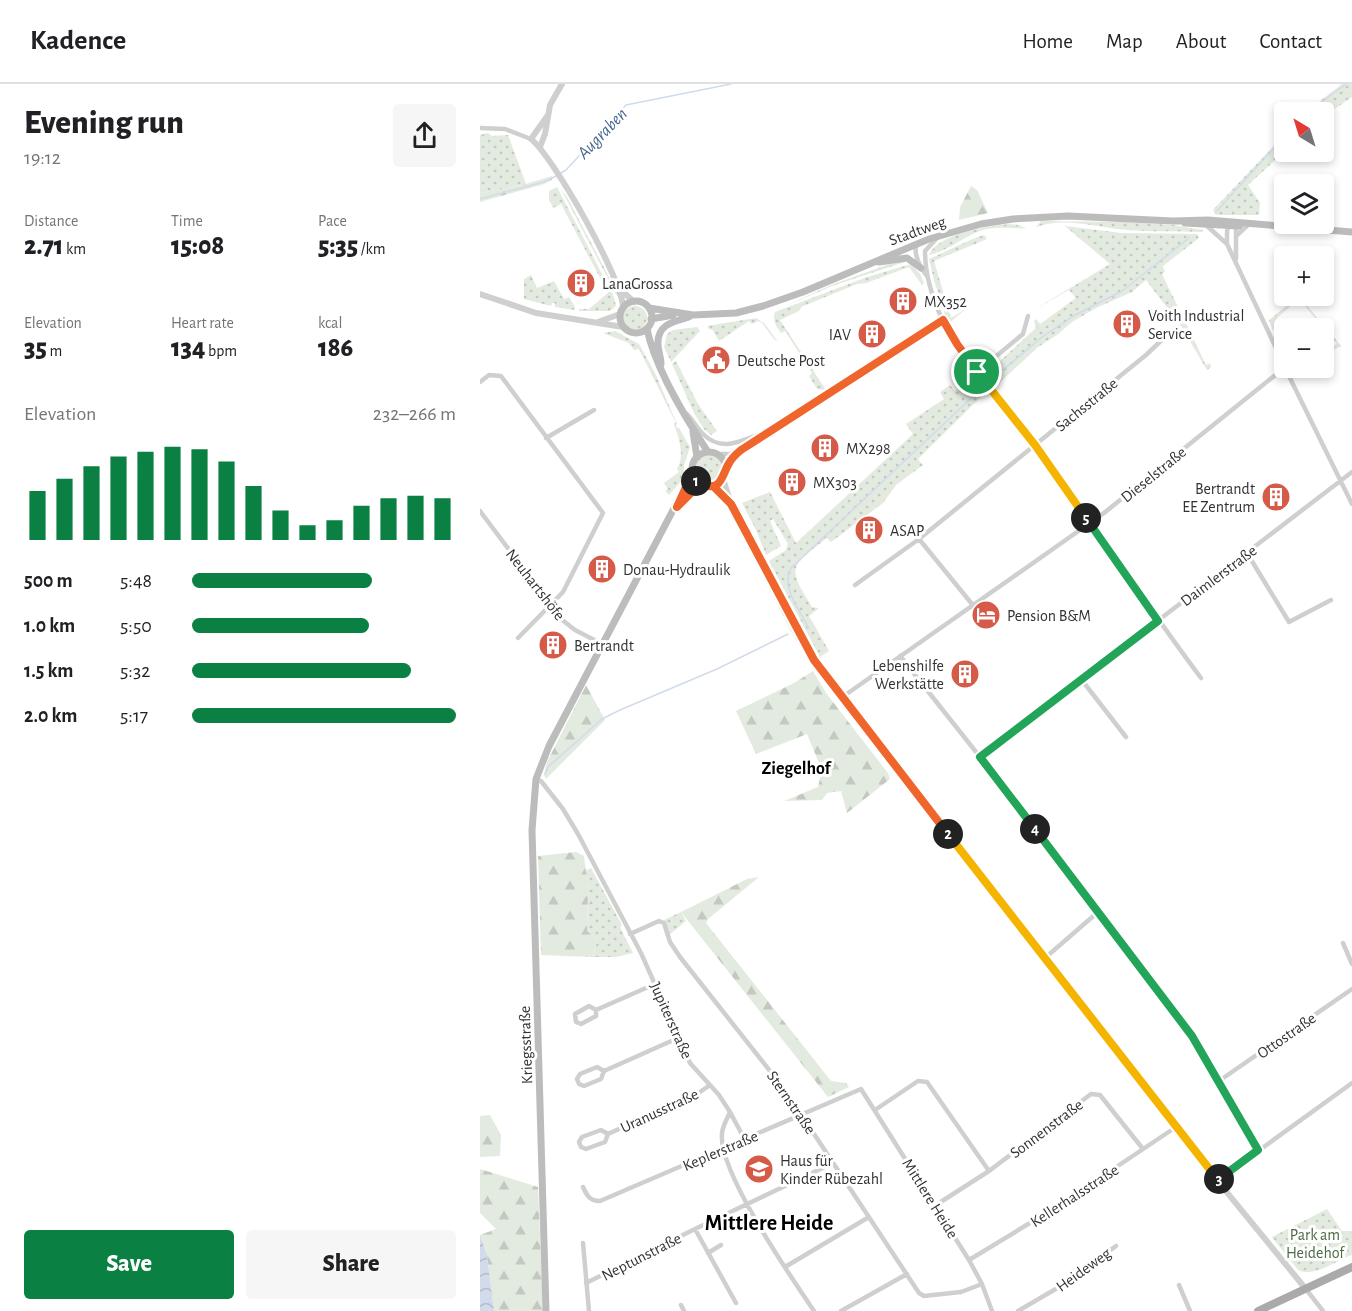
<!DOCTYPE html>
<meta charset="utf-8">
<style>
:root{--surface:#fff;--page:#f6f6f6;--text:#202124;--muted:#757577;--line:#e0e0e0;--accent:#0b8043}
body{margin:0;font-family:"Alegreya Sans",sans-serif;background:var(--page);color:var(--text);height:100vh;display:flex;flex-direction:column;font-size:22px;white-space:nowrap}
*{box-sizing:border-box;margin:0}
p{font-size:20px;color:var(--muted)}
.icon{flex:none;width:33px;height:33px;fill:none;stroke:currentColor;stroke-width:2;stroke-linecap:round;stroke-linejoin:round}
.map{position:relative;flex:1;overflow:hidden}
.drawer{display:flex;flex-direction:column;background:var(--surface);width:480px}
.drawer>*{flex:none}
.needle{width:39px;rotate:322deg}
.tools{position:absolute;left:794px;top:18px;display:grid;gap:12px}
.tools a{display:grid;place-items:center;width:60px;height:60px;border-radius:6px;background:var(--surface);box-shadow:0 3px 9px #0003;font-size:30px}
.pin{position:absolute;display:grid;place-items:center;width:51px;height:51px;color:#fff;margin:-26px;border:3px solid #fff;border-radius:50%;box-shadow:0 2px 6px #0007}
.km{position:absolute;width:30px;height:30px;margin:-15px;border-radius:50%;background:#222;color:#fff;font-size:16px;line-height:30px;text-align:center}
.round{display:grid;place-items:center;flex:none;width:63px;height:63px;border-radius:6px;background:var(--page)}
.head{display:flex;align-items:center;justify-content:space-between;height:102px;padding:0 24px}
h1{font-size:33px;font-weight:800;line-height:45px}
.metrics{display:grid;grid-template-columns:repeat(3,1fr);gap:9px;height:102px;padding:6px 24px}
.metrics div{display:grid;align-content:center}
.metrics b{font-size:26px;font-weight:800}
.metrics small{font-size:16px;font-weight:400}
.metrics p{font-size:16px}
.chart{height:168px;padding:12px 24px}
.chart p{display:flex;justify-content:space-between}
.chart svg{width:100%;height:108px;margin-top:6px;stroke:var(--accent);stroke-width:6}
.action{display:flex;gap:12px;margin-top:auto;padding:12px 24px}
.action a{flex:1;height:69px;border-radius:6px;background:var(--accent);color:#fff;font-size:24px;font-weight:800;line-height:69px;text-align:center}
.action a+a{background:var(--page);color:var(--text)}
ul{padding:0 24px;list-style:none;font-size:20px}
li{display:grid;grid-template-columns:96px 72px 1fr;align-items:center;height:45px}
li i{height:15px;border-radius:8px;background:var(--accent)}
header{display:flex;align-items:center;gap:36px;box-sizing:border-box;height:84px;padding:0 30px;background:var(--surface);border-bottom:2px solid var(--line)}
header strong{font-size:28px}
nav{display:flex;gap:33px;margin-inline-start:auto;font-size:21px}
main{display:flex;flex:1;min-height:0}
.map>svg:first-child{display:block}
.grass{fill:url(#grass-dots)}
.forest{fill:url(#forest-firs)}
.water{fill:url(#water-waves)}
.lines{fill:none;stroke-linecap:round;stroke-linejoin:round}
.stream{stroke:#d1dbeb;stroke-width:1.5}
.minor{stroke:#cfcfcf;stroke-width:4.5}
.tertiary{stroke:#cfcfcf;stroke-width:6}
.secondary{stroke:#bcbcbc;stroke-width:7}
.primary{stroke:#aaa;stroke-width:8}
.split-1-casing{stroke:#fff;stroke-width:12}
.split-2-casing{stroke:#fff;stroke-width:12}
.split-3-casing{stroke:#fff;stroke-width:12}
.split-4-casing{stroke:#fff;stroke-width:12}
.split-5-casing{stroke:#fff;stroke-width:12}
.split-6-casing{stroke:#fff;stroke-width:12}
.split-1{stroke:#f0652b;stroke-width:8}
.split-2{stroke:#f0652b;stroke-width:8}
.split-3{stroke:#f5b400;stroke-width:8}
.split-4{stroke:#22a559;stroke-width:8}
.split-5{stroke:#22a559;stroke-width:8}
.split-6{stroke:#f5b400;stroke-width:8}
.labels{text-anchor:middle;stroke-width:6;stroke-linejoin:round;paint-order:stroke}
.street-label{font-size:16px;fill:#323232;stroke:#fff}
.poi-label{font-size:16px;fill:#323232;stroke:#fff;text-anchor:start}
.park-label{font-size:16px;fill:#4d6a43;stroke:#fff}
.water-label{font-size:18px;font-style:italic;fill:#47648e;stroke:#fff}
.neighbourhood-label{font-size:18px;font-weight:bold;fill:#000;stroke:#fff}
.district-label{font-size:22px;font-weight:bold;fill:#000;stroke:#fff}
</style>
<header>
<strong>Kadence</strong>
<nav><a>Home</a><a>Map</a><a>About</a><a>Contact</a></nav>
</header>
<main>
<section class="drawer">
<div class="head"><div><h1>Evening run</h1><p>19:12</p></div><a class="round"><svg class="icon" aria-label="share" viewBox="0 0 24 24"><path d="M12 15V3M7 8l5-5 5 5M5 13v7h14v-7"/></svg></a></div>
<div class="metrics">
<div><p>Distance</p><b>2.71<small> km</small></b></div>
<div><p>Time</p><b>15:08</b></div>
<div><p>Pace</p><b>5:35<small> /km</small></b></div>
</div>
<div class="metrics">
<div><p>Elevation</p><b>35<small> m</small></b></div>
<div><p>Heart rate</p><b>134<small> bpm</small></b></div>
<div><p>kcal</p><b>186</b></div>
</div>
<div class="chart"><p><span>Elevation</span>232–266 m</p>
<svg viewBox="0 0 160 44" preserveAspectRatio="none"><path d="M5 44V24M15 44V19M25 44V14M35 44V10M45 44V8M55 44V6M65 44V7M75 44V12M85 44V22M95 44V32M105 44V38M115 44V36M125 44V30M135 44V27M145 44V26M155 44V27"/></svg>
</div>
<ul>
<li><b>500 m</b>5:48<i style="width:68%"></i></li>
<li><b>1.0 km</b>5:50<i style="width:67%"></i></li>
<li><b>1.5 km</b>5:32<i style="width:83%"></i></li>
<li><b>2.0 km</b>5:17<i style="width:100%"></i></li>
</ul>
<div class="action"><a>Save</a><a>Share</a></div>
</section>
<div class="map">
<svg width="872" height="1227" viewBox="0 0 872 1227">
<defs>
<pattern id="grass-dots" width="8" height="8" patternUnits="userSpaceOnUse" patternTransform="scale(1.5)"><rect width="8" height="8" fill="#e3eadf"/><path d="M2 2h.1M6 6h.1" fill="none" stroke="#c3c9c0" stroke-width="1.8" stroke-linecap="round"/></pattern>
<pattern id="forest-firs" width="22" height="20" patternUnits="userSpaceOnUse" patternTransform="scale(1.5)"><rect width="22" height="20" fill="#e3eadf"/><path d="M5 1l3.5 6h-7zM16 11l3.5 6h-7z" fill="#c3c9c0"/></pattern>
<pattern id="water-waves" width="16" height="10" patternUnits="userSpaceOnUse" patternTransform="scale(1.5)"><rect width="16" height="10" fill="#d1dbeb"/><path d="M0 5q4-4 8 0t8 0" fill="none" stroke="#b4bcca"/></pattern>
</defs>
<rect width="100%" height="100%" fill="#fff"/>
<path class="grass" d="M862 0H872V13L843 33V28H826Z
M8 49 12 52 28 51 46 100 0 109V51Z
M804 51V68L768 101 780 119 779 131H737L733 126Z
M77 103 134 213 136 222 130 227H99V225H109L128 209 81 120 73 124 69 115V107Z
M81 105 87 113 139 212H137Z
M561 137 647 138 693 141 723 146 722 148C697 147 672 148 648 146 617 144 586 132 556 143Z
M529 140 538 141 546 144C529 145 514 141 497 148 481 155 467 167 449 171 457 150 508 142 529 140Z
M585 142 641 149 717 150 719 154 683 182 685 188 682 190 726 281 730 279 731 283 727 286 701 242 666 196 652 208 616 224 592 238 577 251 558 263 517 301 510 298 503 289 504 286 507 289 556 244 554 237 556 235 560 240 596 214 589 206 552 227 630 180Z
M504 151 507 155 454 177 471 234 487 224 468 240 454 196 449 175C468 167 485 157 504 151Z
M415 178H425L352 202 301 224 351 201Z
M431 180 440 190 444 199 442 201 429 183 386 199 377 200 321 223 319 227 300 236 346 306 337 305 329 292 332 289 305 247 301 249C296 242 292 237 295 228L387 193Z
M51 191 57 204 74 197 84 215 89 213 95 223 94 226 75 223V219H72L71 222 44 215V195Z
M819 212 861 262 843 271V267L857 260 819 215 797 234 793 247 789 236Z
M143 234a12 12 0 1 1 24 0a12 12 0 1 1-24 0Z
M276 234 285 240 298 258 294 255 264 275 294 255 282 239 278 237 272 240 269 237 239 257 232 245 230 246 227 242Z
M217 243 220 247 191 278 184 263 187 250 193 246Z
M135 247 159 260 176 291 197 340 196 341 197 344H199L210 363 204 381V394L189 411 185 407 188 405 184 399 199 388 197 385C205 373 199 354 194 340L196 339 159 265 154 266 149 259 123 249Z
M196 277 218 320 237 347 231 351 224 345 214 329 192 280Z
M495 295 506 308 438 375 443 381 416 401 403 419 351 458 347 454C309 484 307 482 332 523L339 524 329 532 349 567 340 573 289 477 306 466 308 460 293 435 290 437 301 462 286 471 276 446 262 419 290 408 316 459 433 350 426 340 464 315 460 308 470 301 475 307Z
M215 385a14 14 0 1 1 28 0a14 14 0 1 1-28 0Z
M239 410 248 423 313 548 334 581 333 582 312 549 252 432 237 411Z
M111 784 142 841 140 843 153 869 136 873H113L117 855 107 847 108 806 105 787Z
M201 828 206 837 190 850 184 836Z
M847 1125 862 1147H872V1171C857 1176 834 1194 818 1186L792 1153Z"/>
<path class="forest" d="M72 92V96L64 100 0 118V109L46 100Z
M491 102 497 106 508 129 479 136 480 123Z
M333 587 346 609 408 689 410 695 367 729 361 707 347 709 342 716 304 717 338 703 342 686 327 650 276 670 256 627 314 599Z
M106 601 125 636 66 695 64 691 67 678Z
M96 768 104 772 108 806 107 847 117 855 113 873 61 871 58 772Z
M279 793 228 835 226 839 351 997 366 999 369 1003 348 1013 201 828 267 795Z
M10 1031 21 1051 20 1072 0 1073V1032Z
M0 1085 58 1103 63 1227H14L7 1171 0 1151 16 1145 0 1129Z"/>
<path class="water" d="M0 1151 7 1171 14 1227H0Z"/>
<g class="lines">
<path class="stream" d="M828 28 866 0
M81 89 86 86 146 21 251 0
M0 115 64 98 76 92
M735 129 804 53
M511 296 562 253 595 231 642 207 709 154
M328 545 327 541C318 523 301 503 311 484L504 302
M65 690 68 683 122 635 140 626 237 585 308 550"/>
<path class="minor" d="M0 44 25 45 51 55
M727 142 747 160 804 281
M756 152 768 141
M457 154 445 167C445 190 453 216 463 237 486 283 524 320 555 361 612 438 664 518 721 594
M747 160V147L750 139
M436 161C434 172 440 183 447 192
M756 175V141
M805 284 872 420
M497 288 543 250 548 232
M0 298 9 291 21 292 123 429 83 508 38 554
M207 330C213 336 217 344 223 350 243 370 264 355 286 348
M66 354 114 326
M237 370H250L272 359 463 236
M246 384 259 367
M0 427 81 535 95 546 122 560
M439 455 492 520
M767 469 809 538 851 516
M375 501 439 455 666 271 686 252
M420 572 500 673 712 952 778 1066
M601 595 646 653
M361 614 624 429 804 284
M500 673 872 388
M56 695 61 697 83 725 98 750 161 869 210 979 239 1011 250 1028C247 1035 242 1043 242 1050 238 1087 311 1193 334 1227
M150 850 179 837 184 839 190 858 200 873 305 1006 439 1209 444 1212 481 1208 502 1200
M863 859 872 880
M565 874 618 828
M109 922 116 926V932L101 940 96 938 95 930Z
M116 926 175 900
M117 983 124 987 121 995 104 1002 99 1000 97 995 100 990Z
M124 987 198 954
M739 997 872 905
M395 1026 438 997 447 998 509 1087
M250 1028 265 1056
M121 1046 128 1050 125 1058 106 1065 101 1063 99 1058 102 1053Z
M128 1050 220 1008 230 1001
M738 1096 872 999
M103 1103C107 1112 110 1117 120 1117L381 1005 489 1176 502 1200 512 1227
M456 1121 509 1087 611 1010 620 1011 663 1065
M215 1145 256 1219
M103 1159 109 1227
M228 1169 241 1161
M489 1176 578 1122 696 1043
M305 1183 389 1133
M106 1199 215 1145 353 1079
M699 1201 710 1227
M825 1204 843 1227
M201 1221 204 1227
M361 1227 427 1190
M538 1227 586 1199 636 1162"/>
<path class="tertiary" d="M68 31 51 55C73 72 144 198 143 224
M60 63 65 50 70 21 82 0
M141 206 154 218
M0 210 56 229 143 243
M118 238 140 230
M243 395 251 420 317 545 334 576 361 614 745 1106 825 1204
M233 402 248 416"/>
<path class="secondary" d="M705 139 759 142
M399 178 427 174 441 184
M140 233a16 16 0 1 1 32 0a16 16 0 1 1-32 0Z
M169 224 213 231 256 229 283 222 323 208 449 155 501 140 533 135 588 132 693 137 728 136 872 148
M171 235 193 231
M167 245C175 283 206 335 228 368
M181 280C181 273 178 267 178 260 177 240 195 237 209 233
M213 348 217 373
M212 385a17 17 0 1 1 34 0a17 17 0 1 1-34 0Z
M202 416 220 400
M66 1227 52 746 56 695 69 662 212 390"/>
<path class="primary" d="M778 1227 872 1183"/>
</g>
<g class="lines">
<g class="split-1-casing">
<path id="split-1" d="M216 397 212 390 197 423 220 400C241 408 241 394 248 381 251 375 256 370 261 366L463 236 477 260 497 288"/>
</g>
<g class="split-2-casing">
<path id="split-2" d="M216 397 224 402H233L251 420 334 576 468 750"/>
</g>
<g class="split-3-casing">
<path id="split-3" d="M468 750 738 1096 739 1095"/>
</g>
<g class="split-4-casing">
<path id="split-4" d="M555 745 712 952 778 1066 739 1095"/>
</g>
<g class="split-5-casing">
<path id="split-5" d="M555 745 500 673 678 537 606 434"/>
</g>
<g class="split-6-casing">
<path id="split-6" d="M497 288 555 361 606 434"/>
</g>
<use href="#split-1" class="split-1"/>
<use href="#split-2" class="split-2"/>
<use href="#split-3" class="split-3"/>
<use href="#split-4" class="split-4"/>
<use href="#split-5" class="split-5"/>
<use href="#split-6" class="split-6"/>
</g>
<defs>
<g id="building-disc" transform="scale(1.5)"><circle r="9.5" fill="#d65a48" stroke="#fff"/><path d="M-4-6H4V6H1V3H-1V6H-4ZM-2.5-4.3h1.7v1.8h-1.7ZM.8-4.3h1.7v1.8H.8ZM-2.5-1h1.7V.8h-1.7ZM.8-1h1.7V.8H.8Z" fill="#fff"/></g>
<g id="civic-disc" transform="scale(1.5)"><circle r="9.5" fill="#d65a48" stroke="#fff"/><path d="M-.6-6.5H3V-4.5H.6V-3L4-1V1h2V6H-6V1h2V-1L-.6-3ZM-1.2 2.5V6h2.4V2.5Z" fill="#fff"/></g>
<g id="hotel-disc" transform="scale(1.5)"><circle r="9.5" fill="#d65a48" stroke="#fff"/><path d="M-6-4.5h1.5V1H6V5H4.5V3h-9V5H-6ZM-4 0a1.8 1.8 0 1 1 3.6 0ZM.5 0V-2.5h3Q6-2.5 6 0Z" fill="#fff"/></g>
<g id="school-disc" transform="scale(1.5)"><circle r="9.5" fill="#d65a48" stroke="#fff"/><path d="M0-5L7-2L0 1L-7-2ZM-4 1L0 2.5L4 1V4Q0 6-4 4Z" fill="#fff"/></g>
</defs>
<g fill-rule="evenodd">
<use href="#building-disc" x="101" y="199"/>
<use href="#building-disc" x="423" y="217"/>
<use href="#building-disc" x="647" y="240"/>
<use href="#building-disc" x="392" y="250"/>
<use href="#civic-disc" x="236" y="276"/>
<use href="#building-disc" x="345" y="364"/>
<use href="#building-disc" x="312" y="398"/>
<use href="#building-disc" x="796" y="413"/>
<use href="#building-disc" x="389" y="446"/>
<use href="#building-disc" x="122" y="485"/>
<use href="#hotel-disc" x="506" y="531"/>
<use href="#building-disc" x="73" y="561"/>
<use href="#building-disc" x="485" y="590"/>
<use href="#school-disc" x="279" y="1085"/>
</g>
<g class="labels">
<g class="street-label">
<text transform="translate(437 146) rotate(-20)" y="6">Stadtweg</text>
<text transform="translate(606 320) rotate(-39)" y="6">Sachsstraße</text>
<text transform="translate(673 390) rotate(-39)" y="6">Dieselstraße</text>
<text transform="translate(738 491) rotate(-37)" y="6">Daimlerstraße</text>
<text transform="translate(56 500) rotate(52)" y="6">Neuhartshöfe</text>
<text transform="translate(192 936) rotate(66)" y="6">Jupiterstraße</text>
<text transform="translate(806 951) rotate(-35)" y="6">Ottostraße</text>
<text transform="translate(45 961) rotate(-92)" y="6">Kriegsstraße</text>
<text transform="translate(312 1018) rotate(55)" y="6">Sternstraße</text>
<text transform="translate(179 1026) rotate(-25)" y="6">Uranusstraße</text>
<text transform="translate(566 1044) rotate(-37)" y="6">Sonnenstraße</text>
<text transform="translate(240 1066) rotate(-23)" y="6">Keplerstraße</text>
<text transform="translate(594 1111) rotate(-33)" y="6">Kellerhalsstraße</text>
<text transform="translate(451 1114) rotate(58)" y="6">Mittlere Heide</text>
<text transform="translate(161 1172) rotate(-27)" y="6">Neptunstraße</text>
<text transform="translate(603 1185) rotate(-36)" y="6">Heideweg</text>
</g>
<g class="poi-label">
<text x="122" y="205">LanaGrossa</text>
<text x="444" y="223">MX352</text>
<text x="668" y="237">Voith Industrial<tspan x="668" dy="18">Service</tspan></text>
<text x="371" y="256" text-anchor="end">IAV</text>
<text x="257" y="282">Deutsche Post</text>
<text x="366" y="370">MX298</text>
<text x="333" y="404">MX303</text>
<text x="775" y="410" text-anchor="end">Bertrandt<tspan x="775" dy="18">EE Zentrum</tspan></text>
<text x="410" y="452">ASAP</text>
<text x="143" y="491">Donau-Hydraulik</text>
<text x="527" y="537">Pension B&amp;M</text>
<text x="94" y="567">Bertrandt</text>
<text x="464" y="587" text-anchor="end">Lebenshilfe<tspan x="464" dy="18">Werkstätte</tspan></text>
<text x="300" y="1082">Haus für<tspan x="300" dy="18">Kinder Rübezahl</tspan></text>
</g>
<g class="park-label">
<text x="835" y="1156">Park am<tspan x="835" dy="18">Heidehof</tspan></text>
</g>
<g class="water-label">
<text transform="translate(122 49) rotate(-46)" y="6">Augraben</text>
</g>
<g class="neighbourhood-label">
<text x="316" y="690">Ziegelhof</text>
</g>
<g class="district-label">
<text x="289" y="1146">Mittlere Heide</text>
</g>
</g>
</svg>
<div class="tools">
<a><svg class="needle" viewBox="-14 -14 28 28"><path d="M0-13l5 13h-10z" fill="#e53935"/><path d="M0 13l5-13h-10z" fill="#757577"/></svg></a>
<a><svg class="icon" aria-label="layers" viewBox="0 0 24 24"><path d="M12 4l9 5-9 5-9-5zM3 14l9 5 9-5"/></svg></a>
<a>+</a>
<a>−</a>
</div>
<div class="pin" style="left:497px;top:288px;background:#1e9e55"><svg class="icon" aria-label="arrive" viewBox="0 0 24 24"><path d="M6 21V4h12l-3 4 3 4H6"/></svg></div>
<b class="km" style="left:216px;top:397px">1</b>
<b class="km" style="left:468px;top:750px">2</b>
<b class="km" style="left:739px;top:1095px">3</b>
<b class="km" style="left:555px;top:745px">4</b>
<b class="km" style="left:606px;top:434px">5</b>
</div>
</main>
